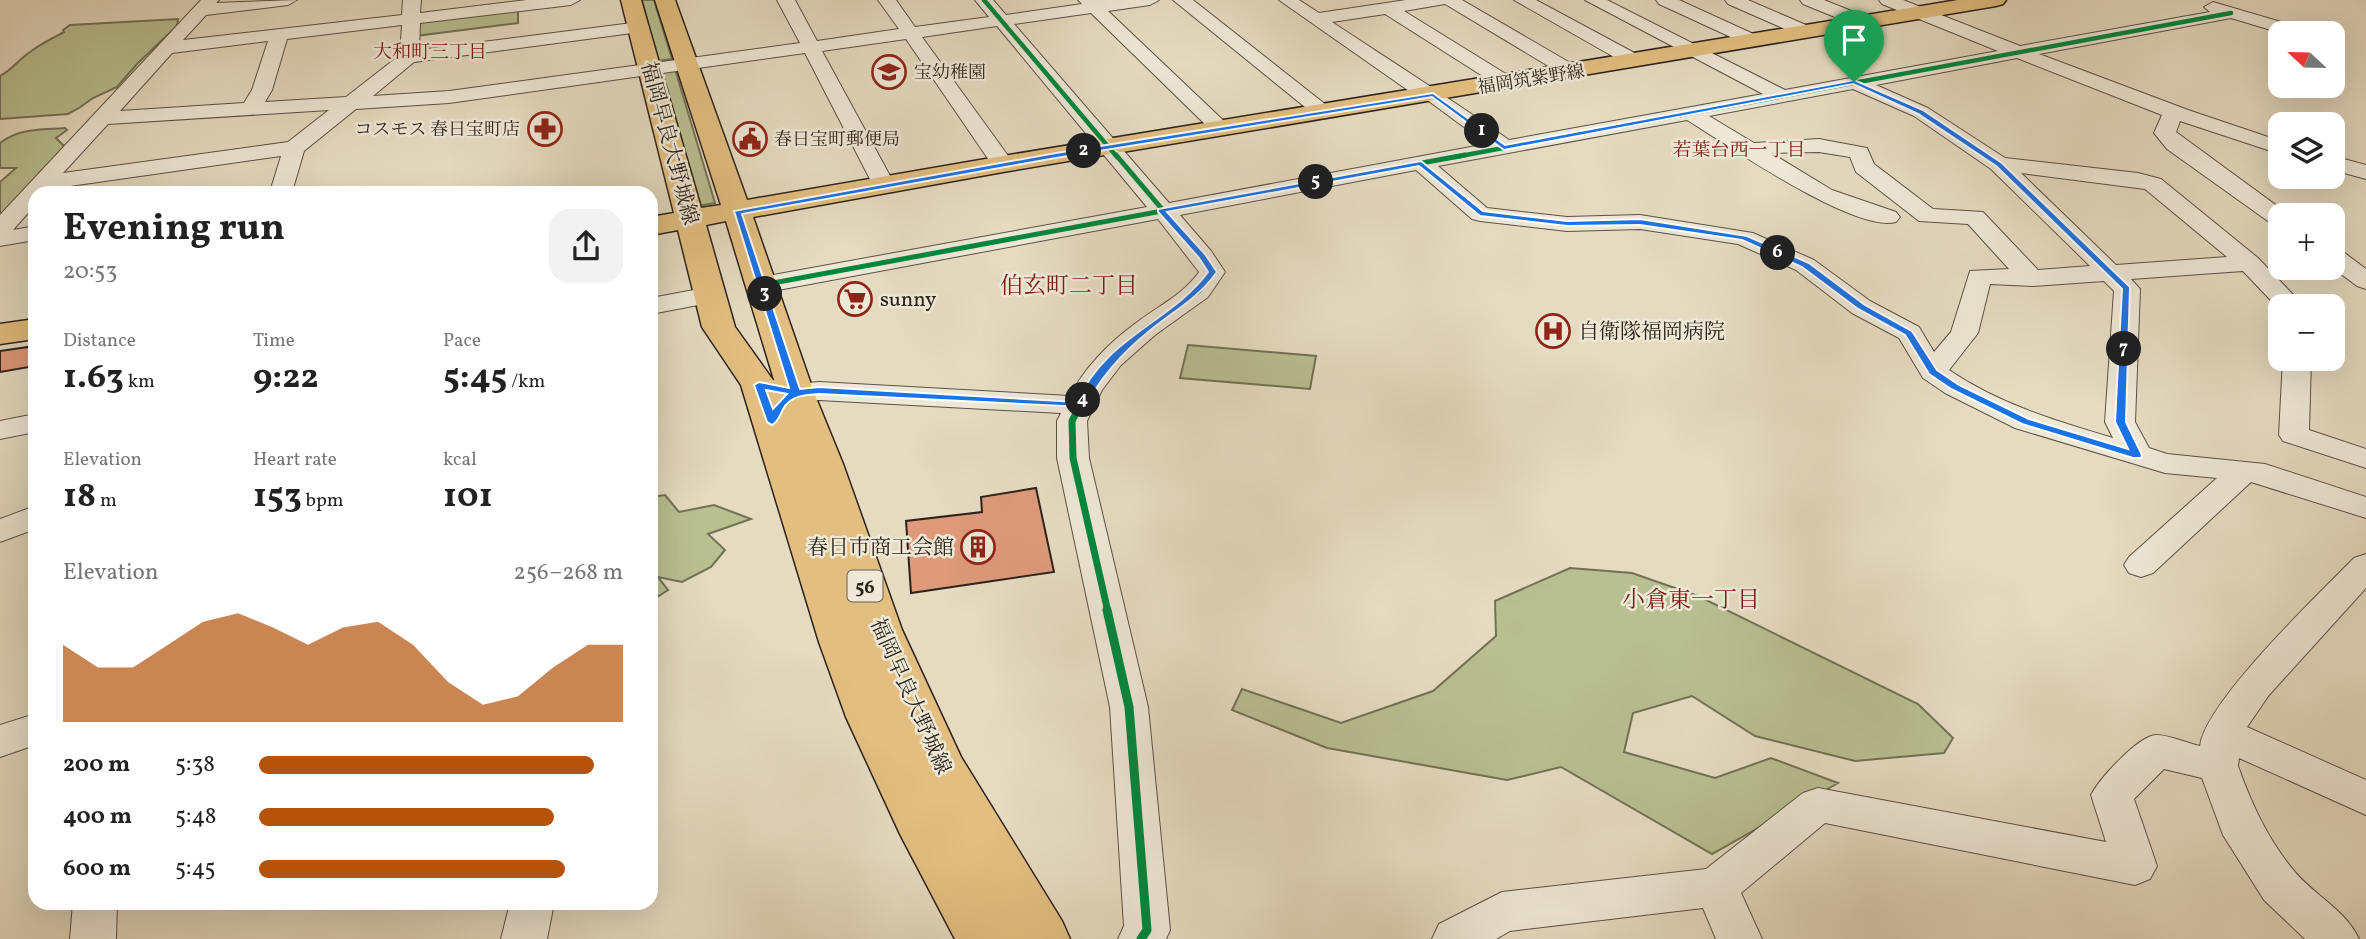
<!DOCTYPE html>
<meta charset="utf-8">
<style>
:root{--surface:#fff;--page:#f2f2f2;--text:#222;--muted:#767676;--accent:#b45309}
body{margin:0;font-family:Vollkorn,"Noto Serif JP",serif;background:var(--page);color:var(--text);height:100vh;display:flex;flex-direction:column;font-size:26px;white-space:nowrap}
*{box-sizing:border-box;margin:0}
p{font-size:23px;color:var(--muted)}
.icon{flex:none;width:38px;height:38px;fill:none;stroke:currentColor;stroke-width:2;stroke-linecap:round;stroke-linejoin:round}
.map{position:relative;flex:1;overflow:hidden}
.drawer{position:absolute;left:28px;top:186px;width:630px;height:724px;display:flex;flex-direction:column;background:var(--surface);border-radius:21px;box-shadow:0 7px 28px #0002}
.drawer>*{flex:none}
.needle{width:46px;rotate:292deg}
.controls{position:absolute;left:2268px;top:21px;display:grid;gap:14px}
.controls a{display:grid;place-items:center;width:77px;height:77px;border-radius:14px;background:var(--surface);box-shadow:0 7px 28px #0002;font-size:35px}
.pin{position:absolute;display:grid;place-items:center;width:60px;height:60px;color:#fff;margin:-72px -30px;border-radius:50% 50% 50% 0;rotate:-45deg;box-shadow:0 0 7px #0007}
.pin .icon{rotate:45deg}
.km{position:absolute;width:35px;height:35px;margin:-18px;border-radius:50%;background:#222;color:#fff;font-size:19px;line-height:35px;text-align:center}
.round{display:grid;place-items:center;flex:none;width:74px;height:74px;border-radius:21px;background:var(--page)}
.head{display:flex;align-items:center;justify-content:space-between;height:119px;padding:0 35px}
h1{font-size:38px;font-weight:700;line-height:52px}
.figures{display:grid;grid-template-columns:repeat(3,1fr);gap:10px;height:119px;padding:7px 35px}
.figures div{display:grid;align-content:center}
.figures b{font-size:35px;font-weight:700}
.figures small{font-size:19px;font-weight:400}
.figures p{font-size:19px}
.chart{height:196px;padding:14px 35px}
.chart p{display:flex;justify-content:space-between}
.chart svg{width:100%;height:126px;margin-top:7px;fill:var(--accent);opacity:.7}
ul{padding:0 35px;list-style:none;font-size:23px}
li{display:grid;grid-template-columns:112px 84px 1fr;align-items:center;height:52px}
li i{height:18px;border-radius:9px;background:var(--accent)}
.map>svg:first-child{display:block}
.green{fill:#b8bf91;stroke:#727156;stroke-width:2}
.building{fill:#de9a7b;stroke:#2d231b;stroke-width:2}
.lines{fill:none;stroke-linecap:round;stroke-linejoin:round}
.minor-casing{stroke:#5b5144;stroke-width:2}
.major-casing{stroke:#2d231b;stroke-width:3}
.minor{fill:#eee8d7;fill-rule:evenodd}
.major{fill:#e2be80;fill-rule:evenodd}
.cycleway-far3-casing{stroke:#eee8d7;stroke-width:7}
.cycleway-far2-casing{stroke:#eee8d7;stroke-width:9}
.cycleway-far1-casing{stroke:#eee8d7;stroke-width:11}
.cycleway-casing{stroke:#eee8d7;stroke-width:13}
.cycleway-far3{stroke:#00873e;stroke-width:4.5}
.cycleway-far2{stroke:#00873e;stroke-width:5}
.cycleway-far1{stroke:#00873e;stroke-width:7}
.cycleway{stroke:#00873e;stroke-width:9}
.route{fill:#1a73e8;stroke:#fff;stroke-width:2;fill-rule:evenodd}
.labels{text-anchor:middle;stroke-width:5;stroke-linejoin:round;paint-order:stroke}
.far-poi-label{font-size:18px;fill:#2d231b;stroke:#eee8d7;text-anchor:start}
.far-street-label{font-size:18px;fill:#2d231b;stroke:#eee8d7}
.far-neighbourhood-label{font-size:19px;fill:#7a1f14;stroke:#eee8d7}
.shield{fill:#eee8d7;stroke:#675e53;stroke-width:2}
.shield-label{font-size:19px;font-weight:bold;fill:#2d231b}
.street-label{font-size:21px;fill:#2d231b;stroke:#eee8d7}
.poi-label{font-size:21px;fill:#2d231b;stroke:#eee8d7;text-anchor:start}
.neighbourhood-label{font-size:23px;fill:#7a1f14;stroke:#eee8d7}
</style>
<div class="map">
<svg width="2366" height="939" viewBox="0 0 2366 939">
<rect width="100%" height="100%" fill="#e5dbc1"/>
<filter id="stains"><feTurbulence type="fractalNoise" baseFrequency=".00286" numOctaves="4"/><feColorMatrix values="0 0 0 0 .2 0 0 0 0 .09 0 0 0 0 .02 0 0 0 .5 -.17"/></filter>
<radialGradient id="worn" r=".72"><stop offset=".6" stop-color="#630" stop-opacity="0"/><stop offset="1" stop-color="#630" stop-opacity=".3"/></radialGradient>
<path class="green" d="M642 0H654L672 59 658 61Z
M518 8V23L415 36 416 21Z
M178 19 177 26 137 64 117 87 93 98 79 108 68 114 0 119V76C13 69 18 60 30 52 40 44 53 38 64 32L63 30 70 25Z
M675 69 715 203 698 206 661 71Z
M65 128 67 130 56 138 66 148 0 217V182L16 168H0V143C19 128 41 130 65 128Z
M1188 345 1316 356 1310 389 1180 378Z
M665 495 679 512 714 505 751 519 708 534 725 550 711 567 682 582 658 577 668 590 651 601V497Z
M1570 568 1632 573 1698 596 1918 704 1953 738 1944 753 1855 761 1755 736 1692 696 1633 713 1624 752 1715 778 1771 758 1838 783 1712 854 1561 767 1507 780 1327 748 1232 710 1242 689 1341 723 1433 691 1496 636 1495 601Z"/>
<path class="building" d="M35 346V366L0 372V351Z
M1036 488 1054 572 911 593 906 521 982 512 981 497Z"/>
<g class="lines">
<g class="minor-casing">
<path id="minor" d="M201 0H219L216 3 297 0 288 5 206 15 183 40 402 15 403 0H421L420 13 527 0H580L571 5 420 23 419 50 640 22 649 27 640 32 414 62 373 96 449 91 800 43 777 0H795L817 41 899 29 878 0H896L915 27 989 17 975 0H993L1006 15 1082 4 1078 0H1159L1150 5 1108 11 1227 124 1230 128 1227 132H1213L1091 13 1014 24 1169 203 1487 144 1426 99 1409 91 1279 0H1299L1319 13 1406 0H1462L1579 68 1582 72 1579 76H1565L1445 4 1404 11 1514 79 1517 83 1514 87H1500L1385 14 1332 22C1391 61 1451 99 1509 140L1763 94 1585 0H1607L1785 90 1998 51 1882 4 1879 0H1903L2020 46 2210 12 2204 7 2213 2 2305 29 2308 33H2281L2231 18 2039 54 2188 110 2280 141V154L2180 121 2176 132 2288 214 2280 215V226L2272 224 2167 149 2154 133 2162 115 2017 58 1876 85 1928 108 2005 158 2138 173 2161 179 2258 258 2304 306H2280V310L2243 271 2131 279 2140 289 2135 422 2149 448 2167 454 2265 464 2366 497V518L2251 482 2153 573 2141 577 2129 573 2124 565 2129 557 2217 478 2165 473 2015 428 1945 393 1923 378 1899 338 1852 313 1796 270 1738 244 1640 229 1567 231 1480 221 1472 219 1416 170 1180 215 1211 251 1225 272 1208 297 1155 335 1121 365 1102 390 1087 421 1089 458 1148 707 1170 930 1166 939H1118L1124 926 1110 707 1057 458V421L1061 413 819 400 796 402 762 395 757 389 762 383 772 380 796 384 819 382 1070 396C1085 367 1110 342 1136 323 1158 306 1183 295 1199 272L1158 219 762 293 753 290 749 285 753 280 762 277 1147 207 997 26 922 37 1014 164 1011 169H995L906 39 822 51 895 185 892 190H876L873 185 805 53 449 103 356 109 304 151 292 192H270L281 156 49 189 46 192H35V205L13 230 35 226V240L0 246V215ZM402 25 400 55 346 97 265 102 272 90 287 39ZM268 41 252 90 244 103 120 111 172 53ZM1853 89 1914 116 1991 169 2090 266 2038 270 1983 212 1933 209 1874 164 1867 148 1819 139 1754 143 1709 116ZM329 110 288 142 63 173 108 124ZM1687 120C1726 144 1854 233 1896 222L1900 217 1896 212 1832 190 1771 153 1819 152 1850 157 1856 172 1919 221 1968 224 2009 269 1970 271 1951 332 1934 352 1919 327 1870 301 1814 260 1753 233 1640 215 1567 217 1487 208 1438 166ZM2021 173 2145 189 2227 257 2116 265ZM2104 281 2114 291 2105 422 2113 438C2056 421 1999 404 1949 370L1978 333 1990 284 2033 286Z
M1173 0H1193L1330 108 1333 112 1330 116H1316Z
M1514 0H1536L1642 57 1644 61 1642 65H1628Z
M1656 0H1679L1760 37 1763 41 1754 46 1748 45 1659 4Z
M1725 0H1748L1813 28 1816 32 1813 36H1801L1728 4Z
M1800 0H1824L1869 18 1872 22 1863 27 1857 26 1803 4Z
M2333 156 2366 165V179L2333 170Z
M2333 249 2342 251 2366 269V289L2357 286 2333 268Z
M710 287 719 289 723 295 719 301 651 314V298Z
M2283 359H2311L2309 430 2366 449V468L2283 441 2279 435Z
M35 414V432L0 439V421Z
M35 506V529L0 542V519Z
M2366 554V588L2269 695 2247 727 2366 780V815L2239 758 2238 766C2252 805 2268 840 2295 872 2315 896 2346 910 2359 939H2305L2264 900 2223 835 2202 778 2164 769 2134 799 2157 866 2150 879 2135 885 1825 823 1741 893 1762 939H1716L1703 908 1510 931 1496 939H1432L1439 924 1502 892 1706 869 1803 793 1818 788 2106 842 2091 795C2099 779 2138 736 2156 735 2169 735 2187 743 2200 746 2205 702 2319 594 2354 558Z
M35 714V745L0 757V725Z
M73 903H117L116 939H70Z
M510 903H554L547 939H501Z"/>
</g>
<g class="major-casing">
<path id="major" d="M621 0H641L701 208 721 205 655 0H675L747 200 1003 156 1958 0H2006L2003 4 1996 6 1003 172 753 217 814 393 843 464 902 630 961 757 1062 921 1070 939H955L900 834 846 717 819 642 741 385 702 327 678 230 651 235V217L674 213ZM726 221 775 383 735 327 706 225Z
M35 319V339L0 344V324Z"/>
</g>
<use href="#minor" class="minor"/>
<use href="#major" class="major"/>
<g class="cycleway-far3-casing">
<path id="cycleway-far3" d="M984 0 1117 157
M1455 157 2231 13"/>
</g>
<g class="cycleway-far2-casing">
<path id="cycleway-far2" d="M762 285 1465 155
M1114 356 1145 329 1199 291 1212 272 1202 256 1116 155"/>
</g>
<g class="cycleway-far1-casing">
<path id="cycleway-far1" d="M1108 612 1073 458 1072 421 1088 389 1116 354"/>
</g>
<g class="cycleway-casing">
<path id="cycleway" d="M1107 610 1129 707 1147 930 1141 939"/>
</g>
<use href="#cycleway-far3" class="cycleway-far3"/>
<use href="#cycleway-far2" class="cycleway-far2"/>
<use href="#cycleway-far1" class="cycleway-far1"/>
<use href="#cycleway" class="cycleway"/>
</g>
<path class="route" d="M1854 80 1923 110 2002 163 2130 287 2126 422 2142 455 2141 458H2133L2022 424 1951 389 1929 374 1905 335 1858 309 1802 267 1742 240 1640 225 1567 226 1480 216 1419 166 1167 212 1205 254 1217 272C1197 300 1173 311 1147 333 1120 355 1101 377 1085 407L819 394C806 395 794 395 785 406 780 413 780 421 772 425L767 422 754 385 759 382 789 388 734 211 1056 153 1433 93 1505 145ZM1853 84 1918 114 1996 166 2122 289 2115 422 2128 449 2029 419 1959 385 1937 370 1912 331 1865 305 1809 263 1747 236 1640 219 1567 221 1483 211 1421 161 1158 209V212L1199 258 1208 272C1171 322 1105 337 1077 402L819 387 800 389 742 214 1056 158 1432 97 1504 150ZM766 390 787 394 773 409Z"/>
<defs>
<g id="school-ring" transform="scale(1.75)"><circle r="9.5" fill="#eee8d7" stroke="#8f2418" stroke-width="1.5"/><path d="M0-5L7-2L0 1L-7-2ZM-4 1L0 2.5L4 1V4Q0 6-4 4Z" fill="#8f2418"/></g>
<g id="pharmacy-ring" transform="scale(1.75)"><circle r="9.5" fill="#eee8d7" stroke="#8f2418" stroke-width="1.5"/><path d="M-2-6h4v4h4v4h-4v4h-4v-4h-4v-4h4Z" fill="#8f2418"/></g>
<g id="civic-ring" transform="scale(1.75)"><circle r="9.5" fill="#eee8d7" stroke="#8f2418" stroke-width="1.5"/><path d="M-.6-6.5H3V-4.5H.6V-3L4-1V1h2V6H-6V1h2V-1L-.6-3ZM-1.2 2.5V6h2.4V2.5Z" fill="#8f2418"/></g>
<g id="supermarket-ring" transform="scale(1.75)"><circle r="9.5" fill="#eee8d7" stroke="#8f2418" stroke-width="1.5"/><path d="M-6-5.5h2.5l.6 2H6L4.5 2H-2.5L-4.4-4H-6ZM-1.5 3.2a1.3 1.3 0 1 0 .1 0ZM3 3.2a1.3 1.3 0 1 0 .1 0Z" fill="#8f2418"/></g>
<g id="hospital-ring" transform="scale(1.75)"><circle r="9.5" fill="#eee8d7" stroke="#8f2418" stroke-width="1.5"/><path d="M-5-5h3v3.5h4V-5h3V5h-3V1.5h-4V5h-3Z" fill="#8f2418"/></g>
<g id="building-ring" transform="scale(1.75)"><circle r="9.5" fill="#eee8d7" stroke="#8f2418" stroke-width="1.5"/><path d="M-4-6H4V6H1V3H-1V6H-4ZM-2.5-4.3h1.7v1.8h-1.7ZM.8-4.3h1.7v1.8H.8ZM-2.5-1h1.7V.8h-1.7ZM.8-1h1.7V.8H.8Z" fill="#8f2418"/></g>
</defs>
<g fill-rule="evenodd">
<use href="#school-ring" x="889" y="72"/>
<use href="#pharmacy-ring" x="545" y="129"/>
<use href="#civic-ring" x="750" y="139"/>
<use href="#supermarket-ring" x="855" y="299"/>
<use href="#hospital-ring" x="1553" y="331"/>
<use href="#building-ring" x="978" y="547"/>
</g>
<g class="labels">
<g class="far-poi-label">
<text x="914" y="78">宝幼稚園</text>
<text x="520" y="135" text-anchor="end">コスモス 春日宝町店</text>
<text x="774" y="145">春日宝町郵便局</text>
</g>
<g class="far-street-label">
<text transform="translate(1531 79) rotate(-9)" y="6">福岡筑紫野線</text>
</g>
<g class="far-neighbourhood-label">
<text x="430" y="58">大和町三丁目</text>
<text x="1739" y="156">若葉台西一丁目</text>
</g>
<rect class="shield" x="847.5" y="570.5" width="35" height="31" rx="5"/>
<g class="shield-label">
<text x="865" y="593">56</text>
</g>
<g class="street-label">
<text transform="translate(670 143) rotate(75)" y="7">福岡早良大野城線</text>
<text transform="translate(911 696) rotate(66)" y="7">福岡早良大野城線</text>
</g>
<g class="poi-label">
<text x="880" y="306">sunny</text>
<text x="1578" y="338">自衛隊福岡病院</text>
<text x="954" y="554" text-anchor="end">春日市商工会館</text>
</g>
<g class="neighbourhood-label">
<text x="1069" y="293">伯玄町二丁目</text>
<text x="1691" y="607">小倉東一丁目</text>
</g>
</g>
<rect width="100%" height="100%" filter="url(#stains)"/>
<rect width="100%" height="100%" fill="url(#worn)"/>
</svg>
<div class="controls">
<a><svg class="needle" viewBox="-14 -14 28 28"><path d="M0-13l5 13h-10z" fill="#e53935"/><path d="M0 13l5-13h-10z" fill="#767676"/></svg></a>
<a><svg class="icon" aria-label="layers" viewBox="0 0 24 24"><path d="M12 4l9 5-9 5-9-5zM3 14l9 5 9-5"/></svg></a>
<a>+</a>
<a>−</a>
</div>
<div class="pin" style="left:1854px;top:82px;background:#1e9e55"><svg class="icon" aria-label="arrive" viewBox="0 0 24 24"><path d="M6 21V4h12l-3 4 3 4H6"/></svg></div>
<b class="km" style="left:1482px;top:131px">1</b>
<b class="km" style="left:1084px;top:151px">2</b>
<b class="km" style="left:765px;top:294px">3</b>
<b class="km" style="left:1083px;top:400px">4</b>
<b class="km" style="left:1316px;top:182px">5</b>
<b class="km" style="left:1778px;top:253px">6</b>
<b class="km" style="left:2124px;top:349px">7</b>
<section class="drawer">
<div class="head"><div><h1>Evening run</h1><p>20:53</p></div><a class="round"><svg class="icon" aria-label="share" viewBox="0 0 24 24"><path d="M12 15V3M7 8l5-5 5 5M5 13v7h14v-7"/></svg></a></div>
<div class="figures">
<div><p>Distance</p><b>1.63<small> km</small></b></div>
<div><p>Time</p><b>9:22</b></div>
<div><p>Pace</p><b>5:45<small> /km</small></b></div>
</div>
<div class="figures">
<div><p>Elevation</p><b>18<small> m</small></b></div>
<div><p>Heart rate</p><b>153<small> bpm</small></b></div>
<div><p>kcal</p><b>101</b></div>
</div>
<div class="chart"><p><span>Elevation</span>256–268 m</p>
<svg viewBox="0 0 160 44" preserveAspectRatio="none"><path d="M0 44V17L10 25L20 25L30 17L40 9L50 6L60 11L70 17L80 11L90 9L100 17L110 30L120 38L130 35L140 25L150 17L160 17V44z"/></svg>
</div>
<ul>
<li><b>200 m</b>5:38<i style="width:92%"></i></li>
<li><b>400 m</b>5:48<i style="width:81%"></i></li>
<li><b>600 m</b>5:45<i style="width:84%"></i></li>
</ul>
</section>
</div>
